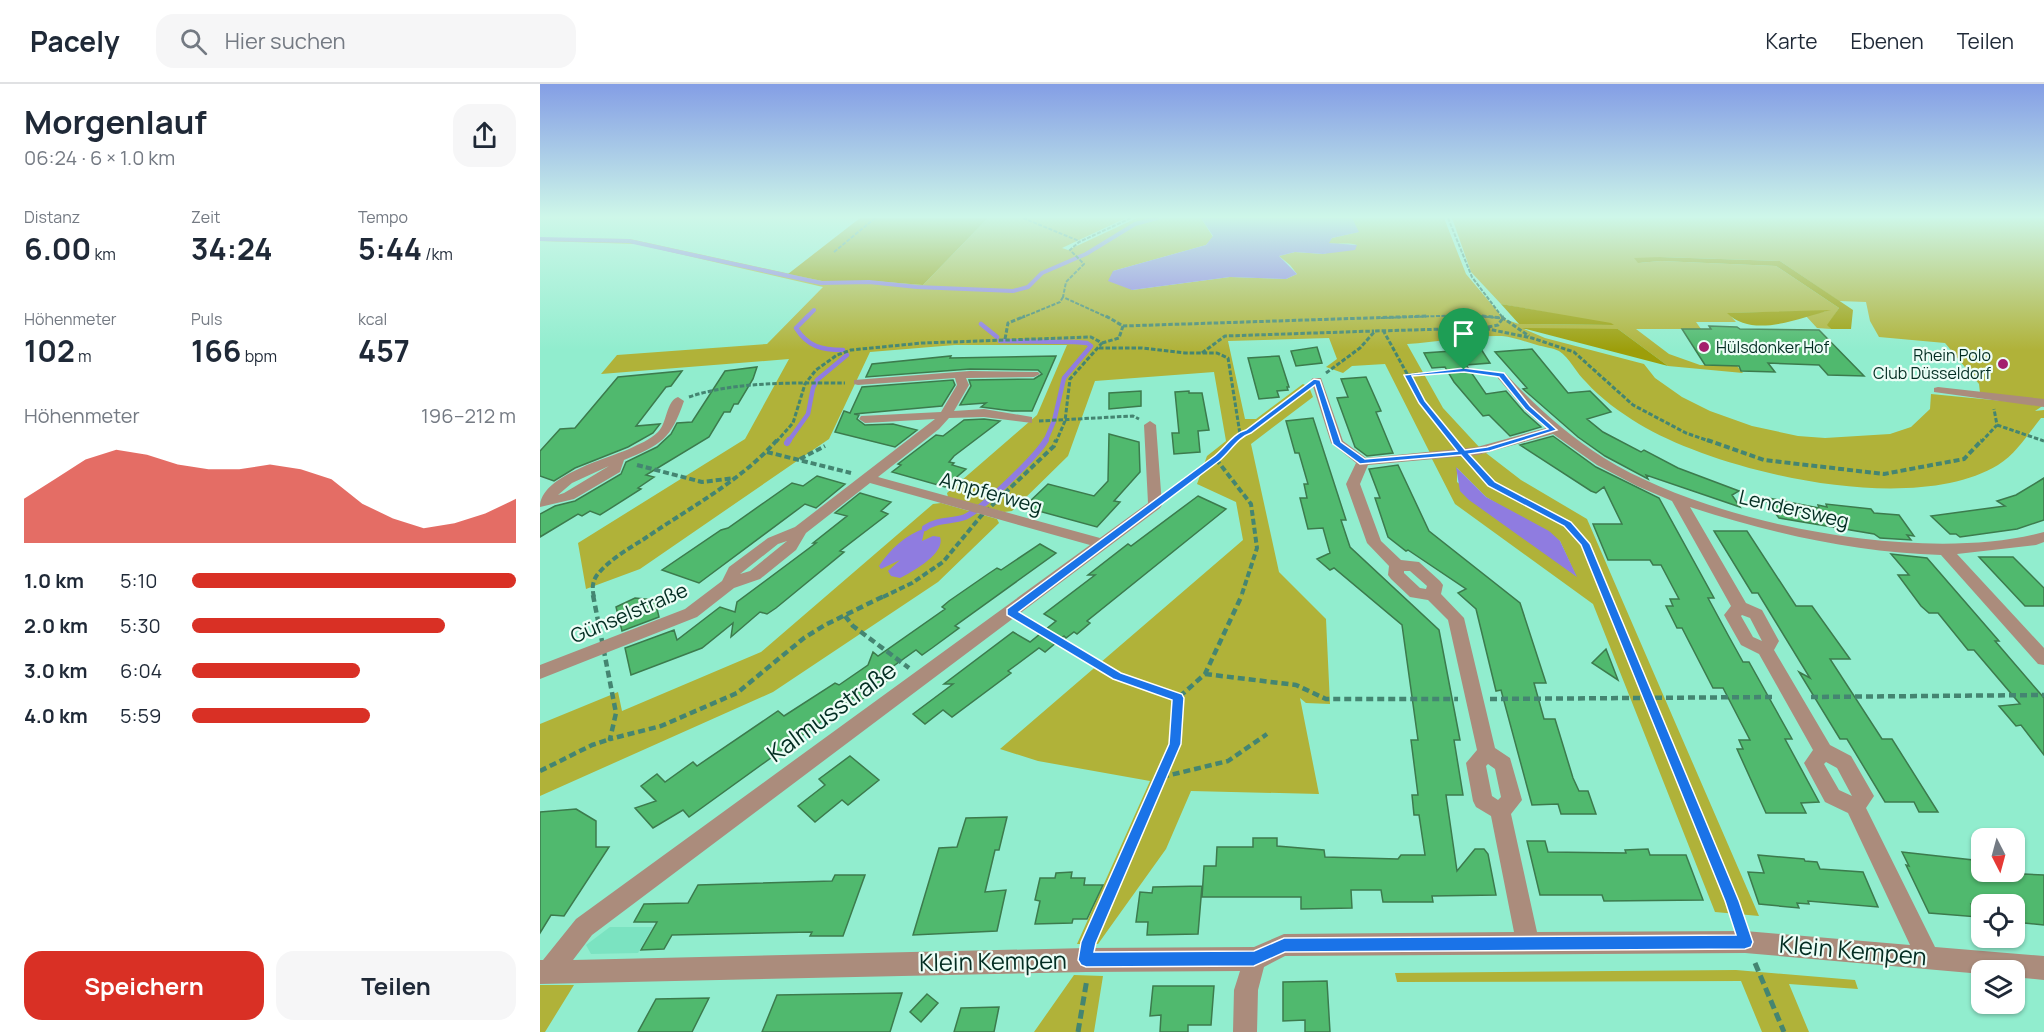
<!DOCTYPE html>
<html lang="de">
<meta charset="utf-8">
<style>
:root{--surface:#fff;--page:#f6f6f7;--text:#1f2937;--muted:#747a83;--line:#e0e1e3;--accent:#d93025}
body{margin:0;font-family:Manrope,sans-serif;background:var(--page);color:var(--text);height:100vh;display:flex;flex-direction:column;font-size:22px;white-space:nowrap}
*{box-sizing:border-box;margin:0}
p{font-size:20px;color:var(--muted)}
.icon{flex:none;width:33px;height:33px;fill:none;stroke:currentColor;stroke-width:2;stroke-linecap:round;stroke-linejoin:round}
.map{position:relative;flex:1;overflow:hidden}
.details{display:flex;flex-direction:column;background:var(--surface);width:540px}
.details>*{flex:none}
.needle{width:39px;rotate:174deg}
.fabs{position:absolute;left:1431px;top:744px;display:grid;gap:12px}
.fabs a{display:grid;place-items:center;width:54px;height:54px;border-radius:12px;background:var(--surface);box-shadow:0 2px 4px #0004;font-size:30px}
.pin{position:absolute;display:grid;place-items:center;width:51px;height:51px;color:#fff;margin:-62px -26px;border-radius:50% 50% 50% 0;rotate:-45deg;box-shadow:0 0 6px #0007}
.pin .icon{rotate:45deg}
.round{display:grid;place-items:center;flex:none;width:63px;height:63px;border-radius:18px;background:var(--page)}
.headline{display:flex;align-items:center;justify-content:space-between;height:102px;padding:0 24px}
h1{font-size:33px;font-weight:700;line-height:45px}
.figures{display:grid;grid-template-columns:repeat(3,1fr);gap:9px;height:102px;padding:6px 24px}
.figures div{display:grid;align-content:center}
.figures b{font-size:30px;font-weight:700}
.figures small{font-size:16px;font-weight:400}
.figures p{font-size:16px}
.chart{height:168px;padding:12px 24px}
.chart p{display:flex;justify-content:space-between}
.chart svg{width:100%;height:108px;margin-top:6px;fill:var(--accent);opacity:.7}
.cta{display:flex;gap:12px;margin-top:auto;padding:12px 24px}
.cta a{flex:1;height:69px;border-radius:18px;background:var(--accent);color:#fff;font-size:24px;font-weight:700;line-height:69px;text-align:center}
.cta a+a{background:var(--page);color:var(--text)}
ul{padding:0 24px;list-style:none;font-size:20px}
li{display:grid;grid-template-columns:96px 72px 1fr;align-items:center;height:45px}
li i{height:15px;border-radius:8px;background:var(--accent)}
header{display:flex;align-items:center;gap:36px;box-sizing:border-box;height:84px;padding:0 30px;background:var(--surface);border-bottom:2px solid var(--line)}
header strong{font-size:28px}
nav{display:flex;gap:33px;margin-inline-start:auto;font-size:21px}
.search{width:420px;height:54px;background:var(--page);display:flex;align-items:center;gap:15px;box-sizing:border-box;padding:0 21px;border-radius:18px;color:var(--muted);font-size:22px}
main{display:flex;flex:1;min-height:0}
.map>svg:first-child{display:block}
.built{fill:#7be3c1}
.green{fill:#b0b239;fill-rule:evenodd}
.forest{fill:#9d9e0a}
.water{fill:#8f7ce0}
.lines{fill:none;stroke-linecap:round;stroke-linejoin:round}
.stream-far2{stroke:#8f7ce0;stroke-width:4}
.stream-far1{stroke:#8f7ce0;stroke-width:4.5}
.stream{stroke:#8f7ce0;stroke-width:6}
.building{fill:#50b96e;stroke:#3c7b4d;stroke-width:1.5}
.path-far4{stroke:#448571;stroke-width:2;stroke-dasharray:4 1.5;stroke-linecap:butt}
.path-far3{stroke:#448571;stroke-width:3;stroke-dasharray:4.5 2;stroke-linecap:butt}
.path-far2{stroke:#448571;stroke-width:4;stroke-dasharray:6 3;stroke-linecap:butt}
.path-far1{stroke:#448571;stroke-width:4.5;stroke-dasharray:7 4;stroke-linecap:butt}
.path{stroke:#448571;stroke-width:5;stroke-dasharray:9 4.5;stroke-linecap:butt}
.minor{fill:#ab8c7c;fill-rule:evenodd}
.route{fill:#1a73e8;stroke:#fff;stroke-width:1.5;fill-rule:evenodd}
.poi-dot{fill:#a4206d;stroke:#ecfdf6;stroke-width:2}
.labels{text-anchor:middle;stroke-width:4.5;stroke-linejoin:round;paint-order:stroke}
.far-poi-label{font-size:16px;fill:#032d22;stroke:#ecfdf6;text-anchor:start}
.street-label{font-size:20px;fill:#032d22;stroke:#ecfdf6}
.near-street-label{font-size:24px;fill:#032d22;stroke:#ecfdf6}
</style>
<header>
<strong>Pacely</strong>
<div class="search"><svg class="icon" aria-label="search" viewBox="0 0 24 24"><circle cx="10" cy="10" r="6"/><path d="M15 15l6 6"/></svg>Hier suchen</div>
<nav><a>Karte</a><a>Ebenen</a><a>Teilen</a></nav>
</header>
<main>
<section class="details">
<div class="headline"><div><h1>Morgenlauf</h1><p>06:24 · 6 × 1.0 km</p></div><a class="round"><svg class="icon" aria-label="share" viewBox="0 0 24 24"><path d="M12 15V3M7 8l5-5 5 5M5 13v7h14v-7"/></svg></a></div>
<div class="figures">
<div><p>Distanz</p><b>6.00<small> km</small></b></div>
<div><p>Zeit</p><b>34:24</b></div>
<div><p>Tempo</p><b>5:44<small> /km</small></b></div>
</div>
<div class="figures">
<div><p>Höhenmeter</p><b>102<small> m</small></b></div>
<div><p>Puls</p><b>166<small> bpm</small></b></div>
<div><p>kcal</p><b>457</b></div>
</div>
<div class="chart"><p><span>Höhenmeter</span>196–212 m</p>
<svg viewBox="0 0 160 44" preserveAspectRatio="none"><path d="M0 44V26L10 18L20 10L30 6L40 8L50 12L60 14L70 14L80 12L90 14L100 18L110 28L120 34L130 38L140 36L150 32L160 26V44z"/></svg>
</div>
<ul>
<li><b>1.0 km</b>5:10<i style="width:100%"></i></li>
<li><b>2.0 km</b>5:30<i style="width:78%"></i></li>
<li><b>3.0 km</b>6:04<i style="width:52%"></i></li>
<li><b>4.0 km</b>5:59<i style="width:55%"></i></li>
</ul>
<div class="cta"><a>Speichern</a><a>Teilen</a></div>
</section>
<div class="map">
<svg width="1504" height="948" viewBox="0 0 1504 948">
<rect width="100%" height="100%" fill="#91edce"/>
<path class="built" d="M70 843H113L98 869 51 870 46 861Z"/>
<path class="green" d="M448 134H586L522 164 528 166 597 134H611L603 136 600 140 623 134H661L673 153 666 161 573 187 592 206 690 193 746 195 757 190 750 181 739 172 755 168 783 170 817 161C807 158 799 161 788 159L792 154 818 148 812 134H904L926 190 964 235 979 240 1073 241 961 220 931 188 912 134H1504V316L1440 309 1439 300 1405 259 1339 253 1330 237 1326 218 1299 217 1240 177 1120 173 1098 179 1121 177 1236 182 1299 224 1288 241 1291 245 1277 244 1266 232 1286 227 1188 229 1196 238H1156L1161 245H1096L1129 270 1160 281 1197 282 1203 289 1128 282 1078 245H984L1005 254 1104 280 1115 294 1142 313 1170 327 1212 342 1258 352 1285 354 1350 350 1371 343 1390 325 1391 310 1504 321 1495 327 1504 326V334H1501C1488 350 1476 370 1458 381 1372 433 1181 389 1099 340 1080 328 1061 315 1046 298 1037 290 1029 273 1019 267 1013 264 1004 263 997 261 986 258 973 253 962 252 931 251 898 258 867 260L903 324 940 364 890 369 845 280 812 282 803 289 786 283 797 275 789 254 688 257 705 335H716L763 300 769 303 773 313 711 360 739 488 786 535 790 620 766 619 760 614 779 710 651 707 626 765 558 860H537L610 697 498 677 460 665 703 456 696 418 657 400 667 372 686 357 674 288 555 297 528 372 472 427 464 428 408 413 407 409 497 331 527 261H415L330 268 289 355 100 485 46 505 38 459 205 355 249 275 61 290 77 271 227 260 283 203 96 160 0 157V154L90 155 287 198 333 197 383 201Z
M946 369 981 396 1047 435 1219 832 1175 828 1053 520 915 420 892 375ZM917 384 946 413 1020 457 1036 492 917 398Z
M401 419 457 435 459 439 398 498 233 608 0 712V640L78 608 82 627 221 568 393 420Z
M1196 886 1315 896 1318 905 1249 900 1269 948H1222L1201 897 857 898 855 889Z
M534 891 563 892 554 948H494Z
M0 901H34L5 948H0Z"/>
<path class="forest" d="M320 134H448L383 201 333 197 287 198 248 190Z
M1120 173 1240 177 1313 226 1311 245H1291L1287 241 1299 224 1236 182 1121 177 1098 179 1094 174Z
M961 220 1071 239 1074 241 979 240Z
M1291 226C1259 234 1213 255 1187 229Z
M982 244 1078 245 1128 282Z"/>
<path class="water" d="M661 134H812L819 148 792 154 789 159 817 161 815 166 783 170 755 168 739 172 757 190 746 195 690 193 592 206 568 197 573 187 666 161 673 152Z
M916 383 946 413 1009 447 1020 457 1037 493 929 416 920 407Z
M385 444 382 457 393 452 400 453C406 469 372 488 360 494L351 492 348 487 360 476 341 485 339 482C350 465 366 451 385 444Z"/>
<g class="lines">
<path class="stream-far2" d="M0 155 89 157 281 199 329 198 377 203 473 207 488 203 502 189 546 170 595 140 617 134
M266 234 274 226"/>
<path class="stream-far1" d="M268 232 256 244C268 263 282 266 303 266
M441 240 457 253
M460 257 535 258 547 259 551 262 524 294 514 337 505 358
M248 358 268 330 273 304 277 296 307 271"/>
<path class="stream" d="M247 359 249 356
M385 444C397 435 411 438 425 433 441 426 496 373 506 356"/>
</g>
<path class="building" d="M1169 242 1197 243 1200 245 1279 246 1324 292 1288 291 1279 281 1228 279 1235 288 1201 287 1199 282 1165 281 1142 245H1171Z
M777 263 782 279 756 282 751 267Z
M941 265 950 279 926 281 946 310 966 307 984 328 1001 343 970 352 949 331 943 332 914 298 905 283 892 284 884 269Z
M992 265 1028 309 1050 307 1071 328 1047 335 1063 348 1101 368 1104 366 1138 384 1199 407 1192 411 1200 423 1106 391 1108 395 1065 372 1038 353 983 305 987 304 955 268Z
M411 272 410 274 516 272 492 327H472L441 323 446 319 420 321 431 302 429 296 494 295 502 290 498 286 430 285 326 293 332 280Z
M739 272 749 303H747L748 306 737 307 739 313 719 315 708 274Z
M217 283 213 295 198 320H194L190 328H184L169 353 106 391 114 393 98 404 101 405 60 431 50 427 42 432 38 430 0 453V430L15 422 35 417 81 390 86 378 117 363 131 350 137 339 152 338 185 287Z
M142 287 131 302 126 303 96 342 120 340 113 349 88 363 35 384 14 397 0 392V367L20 345 35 344 78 293Z
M826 293 841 327 836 328 853 369 827 372 815 363 797 314 808 313 801 295Z
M413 296 415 301 402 322 314 330 319 331 317 335 325 341 353 340 377 346 355 363 295 348 304 327 310 329 322 303Z
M601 307V322L569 325V309Z
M649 307V309H662L669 346 658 347 660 368 634 370 632 349H639L635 308Z
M773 334 806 436H801L810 463 899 546 920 656H914L923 711H906L917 787 935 765H944L948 770 956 811 892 812 893 818H843L841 806H811L812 824 761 825V813H662L664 782H676L677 763H713V754H737V762L784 766 785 773 858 775 861 771H885L879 731H874L872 711H878L871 656H878L862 541 794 484 790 486 777 475 790 469 783 444 768 445 760 414H767L764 400H768L759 369H755L746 337Z
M444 335 460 337 414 372 409 378 414 379 412 381 426 385 405 403 352 388 361 381 358 380 396 351 403 352 424 336Z
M569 350 599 358 600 388 574 417 580 418 557 443 484 423 508 400 554 412 568 397Z
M1013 352 1056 383 1119 414 1174 514H1168L1188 551 1203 578H1209L1252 655H1245L1279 718 1261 719 1266 729H1226L1197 665H1203L1199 656H1210L1183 604H1173L1142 544H1137L1126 522H1133L1130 515H1139L1121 481H1113L1110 476H1068L1053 440H1082L1064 403 1056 409 1051 407 980 361Z
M858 381 889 447 980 519 1006 599H994L1004 635H1015L1033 694 1039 707H1048L1056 730H1021L1018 720 992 721 961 606 956 607 936 525 918 509 926 505 868 466 866 467 848 453 835 414H840L829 385Z
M277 392 305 400 276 424 265 420 159 499 122 486 181 446 188 444 252 399 263 402Z
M1504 394V436L1477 445 1420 453 1416 450H1410L1391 432 1465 422 1457 417 1476 411Z
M320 409 351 418 341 427 348 430 300 467 304 468 236 524 227 530 220 528 191 553 193 539 162 564 91 591 85 564 134 546 137 556 180 523 195 528 197 518 276 459H273L307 432 295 429Z
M658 412 686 425 547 537 550 539 537 550 534 548 526 554 524 552 505 568 499 564 468 587 471 589 412 633 403 626 385 640 373 630 413 600H404L473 548 490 558 516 537 504 530 555 491H548L588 460 591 462Z
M1223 413 1279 424 1278 421 1287 423 1286 420 1331 425 1334 429 1359 431 1374 452 1367 451 1371 456 1340 454 1334 450 1239 434Z
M1174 447H1207L1256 522H1272L1310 575H1290L1342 655H1352L1398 728H1379L1374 718H1345L1307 655H1300L1259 588 1270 594 1218 509H1212Z
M500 460 516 469 415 542 419 544 392 564 382 571 376 566 341 591 348 596 335 606H328L331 609 318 618 314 614 149 733 143 726 113 744 95 724 116 717 101 702 117 690 125 698 153 678 157 682 238 627 244 632 295 599 299 601 328 581 333 568 338 572 405 525 402 523 409 517 448 490 457 484 461 486Z
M1351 470 1387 474 1459 557H1455L1504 614V671L1481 641 1476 642 1459 622 1480 620 1434 566H1428L1398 529H1389L1381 522 1358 491H1369Z
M1439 473H1473L1504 504V522H1485Z
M95 514 115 516 119 533 82 547 76 523Z
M1066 565 1078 596 1052 579Z
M310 672 339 696 308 721 302 716 275 738 258 722 285 701 279 695Z
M36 725 56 737V763H69L24 832 11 831 0 849V728Z
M467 733 459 766H455L445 808 466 806 457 847 373 851 399 764 417 763 426 734Z
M987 757H1005L1008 768 1086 769 1085 766 1108 765 1110 771H1146L1163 816 1064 817 1062 811H1000Z
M1362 768 1442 777V788L1504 791V841L1474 838V820H1431L1438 833 1389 829 1366 781 1369 782Z
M1218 771 1264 775 1265 777 1277 778 1280 785 1323 788 1338 823 1268 817 1269 820 1257 819 1259 824 1219 820 1208 788 1224 789Z
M532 788 531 794H545L544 801H563L547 835H533L532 839 495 840 500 817 495 816 500 794H515L516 789Z
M295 791H325L303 852H270L272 848 132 851 124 865 101 866 117 838H94L104 820 148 819 158 801 292 797Z
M662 802 658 850 607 851 608 838H596L600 808 612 809 613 803Z
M787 897 790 948H765V936L743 937V898Z
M613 902H674L671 941H648V948H620L621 931 610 932Z
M362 909 350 948H222L237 911Z
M387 910 398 919 381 938 370 928Z
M169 914 152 948H98L116 915Z
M459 923 454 948H414L421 924Z"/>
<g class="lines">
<path class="path-far4" d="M483 134 539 157
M908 134 932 193 963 234
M294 168 335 134
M481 234 520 218 523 213
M569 234 523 213 526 198 544 180 530 166 539 158 591 134
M841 234 927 231 960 234"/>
<path class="path-far3" d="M566 232 583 242 888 232
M942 232 963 234 989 252
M948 243 958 241 963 234 962 232
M843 246 882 317 914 356
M465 255 468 239 485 232
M562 259 579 254 583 242
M559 264H602L645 269H677L688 274 700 350 694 358
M662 269 685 252 834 247
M786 289 820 264 835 247 943 244 992 254 1034 268 1093 321 1146 349 1172 358
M867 291 924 286 947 289
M149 313C196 297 256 299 305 299
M499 337 593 332 599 335
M1457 341 1504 357
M700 350 708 347 766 304
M236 358 253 339 265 300 276 286 297 271 311 266 382 259 551 253 562 259 530 295 525 337 516 358
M1441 358 1457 341 1454 325"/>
<path class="path-far2" d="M1167 356 1224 376 1344 390 1424 375 1442 356
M227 368 311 389
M260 375 285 362
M676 375 711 420 717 464 701 513
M97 381 162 398 195 394
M934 381 952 400 1028 440 1045 460 1067 513
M630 410 688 366 695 356
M54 513C52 505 52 498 57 491 69 476 88 465 104 455 149 424 201 397 237 356
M343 513 372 499 403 478 441 432 514 362 516 356"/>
<path class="path-far1" d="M53 511 76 629 70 655 121 642 197 609 264 554 285 541 346 511
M1066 511 1145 707
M305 532 313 542 369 584
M484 536 577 592 638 614
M665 590 756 601 786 615H918
M1271 613 1504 611
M950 615 1233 613
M0 687 52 661 70 655
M622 693 688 677 727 650
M616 707 635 660 638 614 665 590 702 511"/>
<path class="path" d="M1145 705 1199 839
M550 855 617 705
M1215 879 1244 948
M538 948 547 895"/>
<path class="minor" d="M430 287 498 288 500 290 494 293 426 294 429 301 414 327 444 325 492 333V339L444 333 409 334 399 345 338 393 560 454 608 419 604 341 610 337 616 341 622 421 620 424 52 851 33 876 546 864 714 863 744 850 974 848 951 732 936 723 933 717 926 679 937 666 908 536 888 516 870 513 851 495 848 491 849 482 827 459 806 400 816 379 791 359 771 296 773 294H781L803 357 826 374 937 363 1006 344 986 327 957 293 955 291 961 288 965 289C995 322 1026 350 1064 374 1170 440 1383 481 1504 448V458L1496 461 1417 470 1504 564V581L1498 580 1401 471C1316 469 1230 449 1150 423L1206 519 1222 526 1239 557 1234 566 1290 661 1311 672 1334 712 1326 724 1395 863 1504 872V896L1474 893V886H1442V890L1205 869 745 872 724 883 718 906 717 948H693L694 906 700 887 546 888 0 900V876H3L36 835 550 461 330 399 266 449 256 466 220 495 194 504 157 533 0 595V581L145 525 182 497 189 483 228 454 255 443 395 335 325 339 319 335 321 332 401 328 417 301 415 294 318 301 314 300V296ZM1013 350 1057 381 1097 402 1132 417 1191 522 1184 531 1201 561 1219 570 1273 666 1264 679 1285 718 1308 729 1370 861 1205 847 997 848 971 730 982 716 970 674 955 664 924 534 901 510 903 501 900 497 879 478 861 476 841 457 820 400 828 381 938 371ZM247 457 210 487 200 490 238 460ZM864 487H870L887 502 886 505 880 504 864 489ZM1202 531 1210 534 1222 557 1213 553 1201 532ZM1286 678 1297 684 1312 712 1299 706 1284 680ZM948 680 955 685 961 713 958 716 952 712 946 682Z
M1398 303 1504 315V323L1394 308V304Z
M138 313 144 317C131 355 121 361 84 376L80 388 34 415 0 423C0 392 66 375 89 365 99 360 110 356 118 348 127 340 126 317 138 313ZM69 382 24 409 18 411 32 399Z"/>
</g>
<linearGradient id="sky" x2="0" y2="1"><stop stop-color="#849ee5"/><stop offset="0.5" stop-color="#cef7e9"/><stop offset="1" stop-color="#cef7e9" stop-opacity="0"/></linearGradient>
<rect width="1504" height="266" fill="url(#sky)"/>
<path class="route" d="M924 284 964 289 990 322 1017 346 950 367 929 370 955 398 1031 438 1050 460 1199 817 1213 858 1211 863 1205 865 745 868 714 882 546 883 541 881 538 876 541 858 629 660 632 616 573 595 467 531V525L673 373C684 365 693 349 706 346L774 295 780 296 801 358 825 375 917 367 879 319 864 291ZM924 288 959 293 985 325 1008 345 947 363 925 366 885 317 872 292ZM775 301 793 360 820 380 921 371 948 402 1024 442 1041 461 1185 817 1196 851 744 854 714 867 554 868 556 859 641 660 644 614 642 610 581 589 479 528 679 377C690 368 698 353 711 349Z"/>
<g class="poi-dot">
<circle cx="1164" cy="263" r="6"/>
<circle cx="1463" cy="280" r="6"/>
</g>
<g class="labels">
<g class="far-poi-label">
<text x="1176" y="269">Hülsdonker Hof</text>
<text x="1451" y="277" text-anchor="end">Rhein Polo<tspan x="1451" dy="18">Club Düsseldorf</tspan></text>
</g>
<g class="street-label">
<text transform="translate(451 409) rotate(16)" y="7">Ampferweg</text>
<text transform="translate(1254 425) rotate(13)" y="7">Lendersweg</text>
<text transform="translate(89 529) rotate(-23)" y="7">Günselstraße</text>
</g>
<g class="near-street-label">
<text transform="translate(292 628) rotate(-36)" y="8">Kalmusstraße</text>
<text transform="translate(1313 867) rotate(5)" y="8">Klein Kempen</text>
<text transform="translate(453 878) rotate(-1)" y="8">Klein Kempen</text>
</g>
</g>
</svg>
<div class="fabs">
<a><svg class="needle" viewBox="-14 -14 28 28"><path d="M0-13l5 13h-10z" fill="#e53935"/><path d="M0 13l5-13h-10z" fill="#747a83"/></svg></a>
<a><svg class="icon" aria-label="locate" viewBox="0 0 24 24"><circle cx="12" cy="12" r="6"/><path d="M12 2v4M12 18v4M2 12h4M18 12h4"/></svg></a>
<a><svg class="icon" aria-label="layers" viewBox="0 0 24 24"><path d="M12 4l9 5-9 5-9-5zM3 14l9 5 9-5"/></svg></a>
</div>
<div class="pin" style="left:924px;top:286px;background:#1e9e55"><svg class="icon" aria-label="arrive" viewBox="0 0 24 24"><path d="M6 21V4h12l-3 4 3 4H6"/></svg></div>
</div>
</main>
